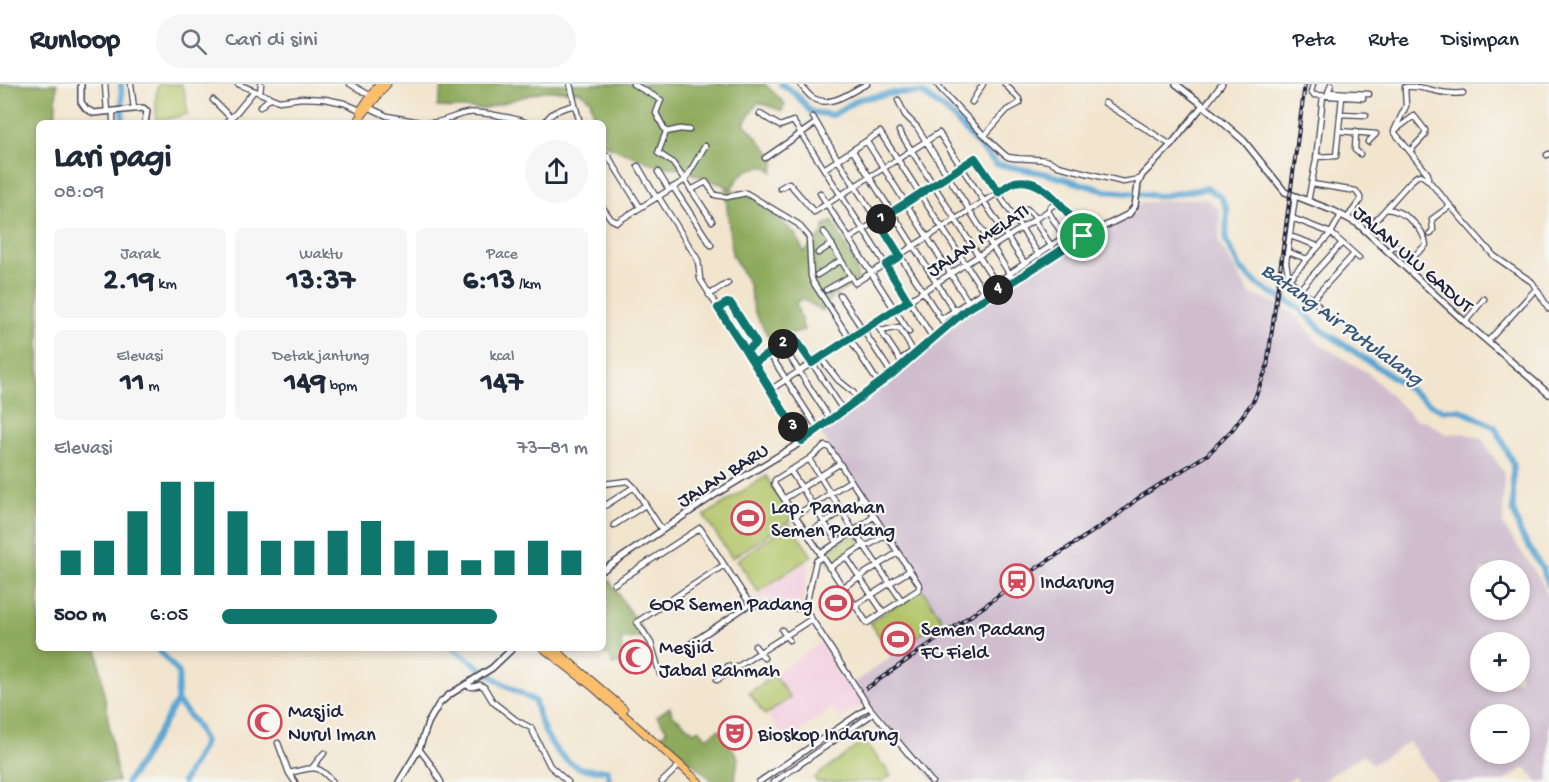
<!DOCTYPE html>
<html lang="id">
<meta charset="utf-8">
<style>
:root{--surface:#fff;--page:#f6f6f7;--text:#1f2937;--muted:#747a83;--line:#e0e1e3;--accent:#0f766e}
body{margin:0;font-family:"Gochi Hand",sans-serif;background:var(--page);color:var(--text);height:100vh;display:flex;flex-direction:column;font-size:22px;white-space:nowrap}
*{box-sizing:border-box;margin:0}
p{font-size:20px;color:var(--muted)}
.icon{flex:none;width:33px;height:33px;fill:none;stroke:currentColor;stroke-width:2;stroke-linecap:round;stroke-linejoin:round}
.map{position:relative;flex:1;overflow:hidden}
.panel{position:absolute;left:36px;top:36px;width:570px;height:531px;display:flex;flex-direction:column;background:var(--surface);border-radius:9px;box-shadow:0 3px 9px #0003}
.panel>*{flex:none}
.controls{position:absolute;left:1470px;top:476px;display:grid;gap:12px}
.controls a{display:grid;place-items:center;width:60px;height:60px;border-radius:50%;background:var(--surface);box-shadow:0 3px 9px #0003;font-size:30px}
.pin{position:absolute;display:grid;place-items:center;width:51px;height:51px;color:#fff;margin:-26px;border:3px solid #fff;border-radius:50%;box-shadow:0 2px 6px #0007}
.km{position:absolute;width:30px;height:30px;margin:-15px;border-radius:50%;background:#222;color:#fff;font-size:16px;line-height:30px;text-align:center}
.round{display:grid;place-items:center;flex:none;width:63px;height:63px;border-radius:32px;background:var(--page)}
.summary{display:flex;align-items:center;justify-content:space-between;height:102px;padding:0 18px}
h1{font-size:33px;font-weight:800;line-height:45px}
.stats{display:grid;grid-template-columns:repeat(3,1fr);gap:9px;height:102px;padding:6px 18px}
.stats div{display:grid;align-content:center;border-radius:9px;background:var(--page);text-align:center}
.stats b{font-size:30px;font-weight:800}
.stats small{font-size:16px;font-weight:400}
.stats p{font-size:16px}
.chart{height:168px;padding:12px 18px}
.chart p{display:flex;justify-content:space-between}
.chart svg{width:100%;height:108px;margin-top:6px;stroke:var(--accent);stroke-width:6}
ul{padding:0 18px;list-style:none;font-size:20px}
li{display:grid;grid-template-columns:96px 72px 1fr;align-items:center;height:45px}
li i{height:15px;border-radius:8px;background:var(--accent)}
header{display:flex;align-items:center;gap:36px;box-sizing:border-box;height:84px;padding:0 30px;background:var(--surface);border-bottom:2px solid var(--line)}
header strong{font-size:28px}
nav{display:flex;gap:33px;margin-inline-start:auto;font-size:21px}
.search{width:420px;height:54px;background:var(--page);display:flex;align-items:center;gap:15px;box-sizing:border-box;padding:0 21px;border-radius:33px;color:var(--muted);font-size:22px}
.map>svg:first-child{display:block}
.built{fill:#f3cfdf}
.industrial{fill:#cfbdce;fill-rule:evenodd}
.green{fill:#b3c467;stroke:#6a7351;stroke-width:1.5}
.forest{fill:#8eaa5c;stroke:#58664c;stroke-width:1.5}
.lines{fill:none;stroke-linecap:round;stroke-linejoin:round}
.river{stroke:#5ba6d3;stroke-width:6}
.minor-casing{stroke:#413f51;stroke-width:7}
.tertiary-casing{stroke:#413f51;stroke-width:8}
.trunk-casing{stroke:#413f51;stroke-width:9}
.minor{stroke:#fff;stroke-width:4.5}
.tertiary{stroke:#fff;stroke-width:5}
.trunk{stroke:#fabe6d;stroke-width:7}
.rail-casing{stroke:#22223b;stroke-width:4}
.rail{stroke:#f6f6f2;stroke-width:1.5;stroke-dasharray:4.5;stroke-linecap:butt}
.route-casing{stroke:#fff;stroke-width:12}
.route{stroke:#0f766e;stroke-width:8}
.labels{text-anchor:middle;stroke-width:4.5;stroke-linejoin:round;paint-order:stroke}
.street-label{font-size:20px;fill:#22223b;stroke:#f6f6f2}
.poi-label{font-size:20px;fill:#22223b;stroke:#f6f6f2;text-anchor:start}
.water-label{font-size:21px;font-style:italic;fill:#395778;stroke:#f6f6f2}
</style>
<header>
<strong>Runloop</strong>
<div class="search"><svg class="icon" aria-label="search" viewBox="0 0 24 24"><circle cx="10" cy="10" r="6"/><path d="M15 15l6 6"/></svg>Cari di sini</div>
<nav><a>Peta</a><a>Rute</a><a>Disimpan</a></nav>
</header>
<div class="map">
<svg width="1549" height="698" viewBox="0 0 1549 698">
<rect width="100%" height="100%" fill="#f6f6f2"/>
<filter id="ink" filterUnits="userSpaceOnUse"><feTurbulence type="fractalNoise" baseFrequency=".0167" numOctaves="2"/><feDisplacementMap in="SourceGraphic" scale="12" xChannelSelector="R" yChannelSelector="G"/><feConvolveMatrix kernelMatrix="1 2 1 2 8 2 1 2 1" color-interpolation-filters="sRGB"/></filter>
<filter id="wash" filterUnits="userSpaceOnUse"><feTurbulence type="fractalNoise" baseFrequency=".008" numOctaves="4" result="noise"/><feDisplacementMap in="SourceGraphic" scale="24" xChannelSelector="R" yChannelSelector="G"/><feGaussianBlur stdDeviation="1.35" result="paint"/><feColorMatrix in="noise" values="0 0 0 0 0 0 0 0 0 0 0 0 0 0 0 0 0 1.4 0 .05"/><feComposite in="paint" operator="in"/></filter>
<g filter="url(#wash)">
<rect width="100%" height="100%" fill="#f2e5ce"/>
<path class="built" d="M810 476 802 520 754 513Z
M822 558 863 621 840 635 832 624 786 657 768 630 791 615 775 590Z"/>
<path class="industrial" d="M1204 114 1220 126 1219 159 1250 210 1278 220 1298 234 1319 260 1368 289 1415 335 1426 337 1446 350 1463 349 1481 354 1504 389 1503 441 1538 492 1549 513V698H1537L1525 683 1503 698H1438L1409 658 1372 681 1364 670 1320 698H1298L1295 693 1287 698H934L874 628 853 600 942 535 820 348 917 277 968 229 1083 154 1134 130 1140 119ZM1480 486H1520V525H1480ZM1480 558H1520V597H1480ZM1480 630H1520V669H1480Z"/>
<path class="green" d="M159 0H181L184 6 188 30 156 38V11Z
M766 392 792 435 732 474 704 432Z
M790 440 812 472 758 508 737 476Z
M855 449 862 461 831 482 822 470Z
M922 505 942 535 891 571 870 538Z
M775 591 790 614 765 631 749 609Z
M864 657 891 691 882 698H817L814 694Z"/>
<path class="forest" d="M0 0H57L55 39H39V564H97L118 698H0Z
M443 0H765L785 20 782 27 758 18 744 39 775 74 773 88 767 83C749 82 741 88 732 104L677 84 658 82 603 60V39H596L590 16 579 7H543L483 25 437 23Z
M725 104 758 114 795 150 804 168 821 152 824 142 833 137 856 182 858 198 832 212 823 227 802 215 796 219 804 246 793 249 776 261 773 256 771 257 754 227 749 200 732 171Z
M609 496 646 552 621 556 623 578 612 581C610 559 582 568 568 569L562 564H603V500Z
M670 623 672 630 694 648 699 645 707 654 719 645 738 673 735 698H714L661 652 667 646 657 632Z"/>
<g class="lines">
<path class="river" d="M121 0 123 39
M781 0 795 9 811 28 833 31 859 15 895 9H922L948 28 996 80 1047 90 1106 107 1162 112 1207 104 1221 113 1227 126 1226 157 1240 184 1261 203 1298 223 1322 246 1397 296 1428 319 1443 326H1460L1495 343 1513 380V426L1521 450 1542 484 1549 501
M452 564 502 599 535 617C540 643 553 672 578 683 586 687 598 686 607 686L610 698
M177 617 195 639 205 658 183 698
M127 698 141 678 177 617 179 589 157 564"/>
</g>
</g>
<g filter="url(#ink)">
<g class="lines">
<g class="minor-casing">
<path id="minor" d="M105 0 107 28
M131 0 134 25
M238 0 279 17 302 14 325 15 344 19 360 26
M350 0 371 12
M570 0 575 21
M633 0 661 16 656 29 666 48 658 69 672 78 685 96 705 62
M800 0C804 5 808 11 813 14 831 25 851 7 867 0
M937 0C943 9 1001 70 1008 73 1025 77 1044 71 1058 82L1123 98 1140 95
M1313 0 1311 8 1314 11 1363 14
M1328 8 1369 10
M260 9 261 0
M1328 9 1331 0
M213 16 231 34
M898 16 905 31 917 43 1014 197
M972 18 983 0
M1105 19 1171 61
M1205 22 1222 0
M260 23 270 14
M368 23 387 32 425 39
M113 27V39
M760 30 780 42 793 37 933 254
M1340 30 1366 31
M813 33 838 76 943 238
M225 39 236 29 254 7
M426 39C446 39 450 32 467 29 477 27 517 34 527 39
M545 39C550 27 564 24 575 21L580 39
M899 47 996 199
M1339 47 1376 50 1368 58
M1356 47 1355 66 1360 70
M1394 47 1406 22 1405 3C1426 1 1440 12 1463 9
M666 48 680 45 689 46
M985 51 1007 26 1020 19 1019 15 1005 0
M867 58 971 222
M853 67 954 226
M1410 67 1425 51V46L1414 32 1394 47 1395 49 1428 90V96
M1547 71 1549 70
M603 73 608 72 640 123
M1316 73 1336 72 1342 13
M765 74 816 39
M638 82 656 113
M824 85 880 48 983 207
M658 88 669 106
M1312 100 1356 107 1360 113V117L1347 134
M673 103 711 161
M780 104 789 99 814 128 939 49 1025 180
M691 106 706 98 715 111 727 113 746 109 798 140 809 153 811 192 813 198 879 300
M820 109 909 248
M658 112 698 176 700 195 802 357
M1295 113 1286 178 1289 195 1318 221
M1308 117 1316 76 1323 12
M603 124 611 135 617 138 685 96 712 137
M1027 125 1036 134
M1386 125C1403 126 1424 143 1426 161L1412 174 1397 162 1392 163 1388 168
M1048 127 1064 153
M1292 134 1331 149 1359 174
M1034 136 1052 163
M1366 147 1410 98 1417 92 1421 91 1428 96 1494 172 1532 198 1549 225
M824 148 855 199 1010 101C1041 87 1070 129 1083 152
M1430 150 1433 146 1432 135 1450 122
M1290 152 1318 162
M849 155 975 74 1039 171
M1288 168 1307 175
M818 169 832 160
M817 191 841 176
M1289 195 1331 149 1341 131
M1300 205 1342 159
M826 206 851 192
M709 211 728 199
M840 211 892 290
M1312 216 1354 170
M718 224 727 219 731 220 756 259 746 267
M942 235 1064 153 1079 146
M875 238C883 251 892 263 900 276L913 267 899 243 881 247
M1465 238 1484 215
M1488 257 1536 205
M782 261 830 335
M769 269 818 345
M820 273 838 296 853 308 858 316
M754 279 795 253 843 326
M770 306 1048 127 1050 123 1059 118
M825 362 829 363 920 502 918 506 867 539 774 400 775 396 809 375Z
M809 375 854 447 820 470
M790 386 837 458
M603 400 628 397 634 403
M784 415 839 380
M603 423 634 403 662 446
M795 432 850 397
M873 433 854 447 902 517
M614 441 645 421
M807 450 861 415
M846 473 883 528
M829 484 864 461H869L886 451
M614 500 700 444 750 520
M842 504 897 469
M854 522 909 487
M805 525 869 623 932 698
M805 525 816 477 822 473
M782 546 789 556
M755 562 764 574
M684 564 750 520 805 525
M728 582 734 591
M660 590 651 559 637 538 724 481
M717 596 810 536
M466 601 472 603 480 601 484 603 493 618 516 636 531 644 550 682 568 698
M278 659 289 689 295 698
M419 665 432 682 441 698
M312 684 324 669
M289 689C313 684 316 678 333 698
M662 698 680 681
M759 698 869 623
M774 698 874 629"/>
</g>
<g class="tertiary-casing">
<path id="tertiary" d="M81 0V18L86 25 94 29 143 24 147 27 145 39
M1176 0 1203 21 1244 57 1285 108 1334 127 1358 140 1465 238 1549 310
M603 486 719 408 795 362 892 290 971 222 1014 197 1069 160 1129 130 1135 122 1138 100 1142 91 1171 61 1203 21
M399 698 419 665 428 639 439 620 449 611 492 584 513 564"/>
</g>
<g class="trunk-casing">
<path id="trunk" d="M360 27 379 0
M356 39 387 0
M543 564 593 603 699 698
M553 564 624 625"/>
</g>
<use href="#minor" class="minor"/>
<use href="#tertiary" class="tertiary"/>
<use href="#trunk" class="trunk"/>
<g class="rail-casing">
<path id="rail" d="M867 604 986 521 1017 497 1115 433 1137 415 1208 370 1232 346 1254 316 1267 283 1305 0"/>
</g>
<use href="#rail" class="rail"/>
</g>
</g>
<g class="lines" filter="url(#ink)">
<g class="route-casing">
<path id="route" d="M1083 152C1071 131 1043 91 1015 98 1009 100 1003 105 999 109L975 74 878 137 900 172 886 181 908 217 812 279 794 253 754 279 718 224 727 219 731 220 756 259 746 267 760 289 802 357 892 290 967 225 1014 197 1083 152"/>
</g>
<use href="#route" class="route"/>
</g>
<defs>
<g id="stadium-ring" transform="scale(1.725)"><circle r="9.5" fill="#f6f6f2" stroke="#d1495b" stroke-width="1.5"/><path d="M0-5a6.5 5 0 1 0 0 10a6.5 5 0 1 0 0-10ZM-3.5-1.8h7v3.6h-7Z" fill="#d1495b"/></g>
<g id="station-ring" transform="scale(1.725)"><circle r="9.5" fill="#f6f6f2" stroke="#d1495b" stroke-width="1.5"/><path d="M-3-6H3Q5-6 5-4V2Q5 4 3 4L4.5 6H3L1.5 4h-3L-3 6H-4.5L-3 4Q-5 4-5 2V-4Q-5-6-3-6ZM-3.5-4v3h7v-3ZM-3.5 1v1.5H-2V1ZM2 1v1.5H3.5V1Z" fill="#d1495b"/></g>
<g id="mosque-ring" transform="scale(1.725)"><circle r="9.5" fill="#f6f6f2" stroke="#d1495b" stroke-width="1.5"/><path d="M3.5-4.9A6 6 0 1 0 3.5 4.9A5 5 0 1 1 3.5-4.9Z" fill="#d1495b"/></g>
<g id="theatre-ring" transform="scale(1.725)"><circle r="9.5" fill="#f6f6f2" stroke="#d1495b" stroke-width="1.5"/><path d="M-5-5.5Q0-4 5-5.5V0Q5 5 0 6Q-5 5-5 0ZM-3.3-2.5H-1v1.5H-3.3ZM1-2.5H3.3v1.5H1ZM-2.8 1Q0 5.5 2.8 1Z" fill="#d1495b"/></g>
</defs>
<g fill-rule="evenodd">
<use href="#stadium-ring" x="748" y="434"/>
<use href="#station-ring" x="1017" y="497"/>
<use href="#stadium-ring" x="836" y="519"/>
<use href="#stadium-ring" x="898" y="555"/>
<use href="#mosque-ring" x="636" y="573"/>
<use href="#mosque-ring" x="265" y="638"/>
<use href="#theatre-ring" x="735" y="649"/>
</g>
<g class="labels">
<g class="street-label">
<text transform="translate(977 155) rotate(-33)" y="7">JALAN MELATI</text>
<text transform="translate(1414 174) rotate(41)" y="7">JALAN ULU GADUT</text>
<text transform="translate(722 390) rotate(-32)" y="7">JALAN BARU</text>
</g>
<g class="poi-label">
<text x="771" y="429">Lap. Panahan<tspan x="771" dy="23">Semen Padang</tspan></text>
<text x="1040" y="504">Indarung</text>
<text x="813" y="526" text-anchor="end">GOR Semen Padang</text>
<text x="921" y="551">Semen Padang<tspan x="921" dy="23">FC Field</tspan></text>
<text x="659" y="569">Mesjid<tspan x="659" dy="23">Jabal Rahmah</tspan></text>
<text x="288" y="633">Masjid<tspan x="288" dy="23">Nurul Iman</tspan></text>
<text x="758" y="656">Bioskop Indarung</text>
</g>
<g class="water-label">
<text transform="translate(1343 239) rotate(36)" y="7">Batang Air Putulalang</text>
</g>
</g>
</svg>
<div class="controls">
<a><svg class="icon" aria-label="locate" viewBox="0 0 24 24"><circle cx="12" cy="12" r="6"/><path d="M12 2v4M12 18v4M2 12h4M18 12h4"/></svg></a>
<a>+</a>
<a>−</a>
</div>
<div class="pin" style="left:1083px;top:152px;background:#1e9e55"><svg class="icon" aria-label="arrive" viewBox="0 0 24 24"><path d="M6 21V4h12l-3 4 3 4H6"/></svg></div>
<b class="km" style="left:881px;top:135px">1</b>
<b class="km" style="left:783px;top:260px">2</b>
<b class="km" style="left:793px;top:343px">3</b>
<b class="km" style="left:998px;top:206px">4</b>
<section class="panel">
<div class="summary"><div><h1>Lari pagi</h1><p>08:09</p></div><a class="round"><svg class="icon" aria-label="share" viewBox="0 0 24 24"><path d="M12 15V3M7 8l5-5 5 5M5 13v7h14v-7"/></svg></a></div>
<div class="stats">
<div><p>Jarak</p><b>2.19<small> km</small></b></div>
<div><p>Waktu</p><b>13:37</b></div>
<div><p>Pace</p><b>6:13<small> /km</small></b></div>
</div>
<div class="stats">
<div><p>Elevasi</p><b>11<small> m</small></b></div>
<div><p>Detak jantung</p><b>149<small> bpm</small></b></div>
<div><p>kcal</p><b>147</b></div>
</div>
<div class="chart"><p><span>Elevasi</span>73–81 m</p>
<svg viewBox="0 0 160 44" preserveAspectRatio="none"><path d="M5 44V34M15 44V30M25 44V18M35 44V6M45 44V6M55 44V18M65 44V30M75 44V30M85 44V26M95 44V22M105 44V30M115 44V34M125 44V38M135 44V34M145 44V30M155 44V34"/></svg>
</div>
<ul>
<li><b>500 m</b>6:05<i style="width:75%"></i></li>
</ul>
</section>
</div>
